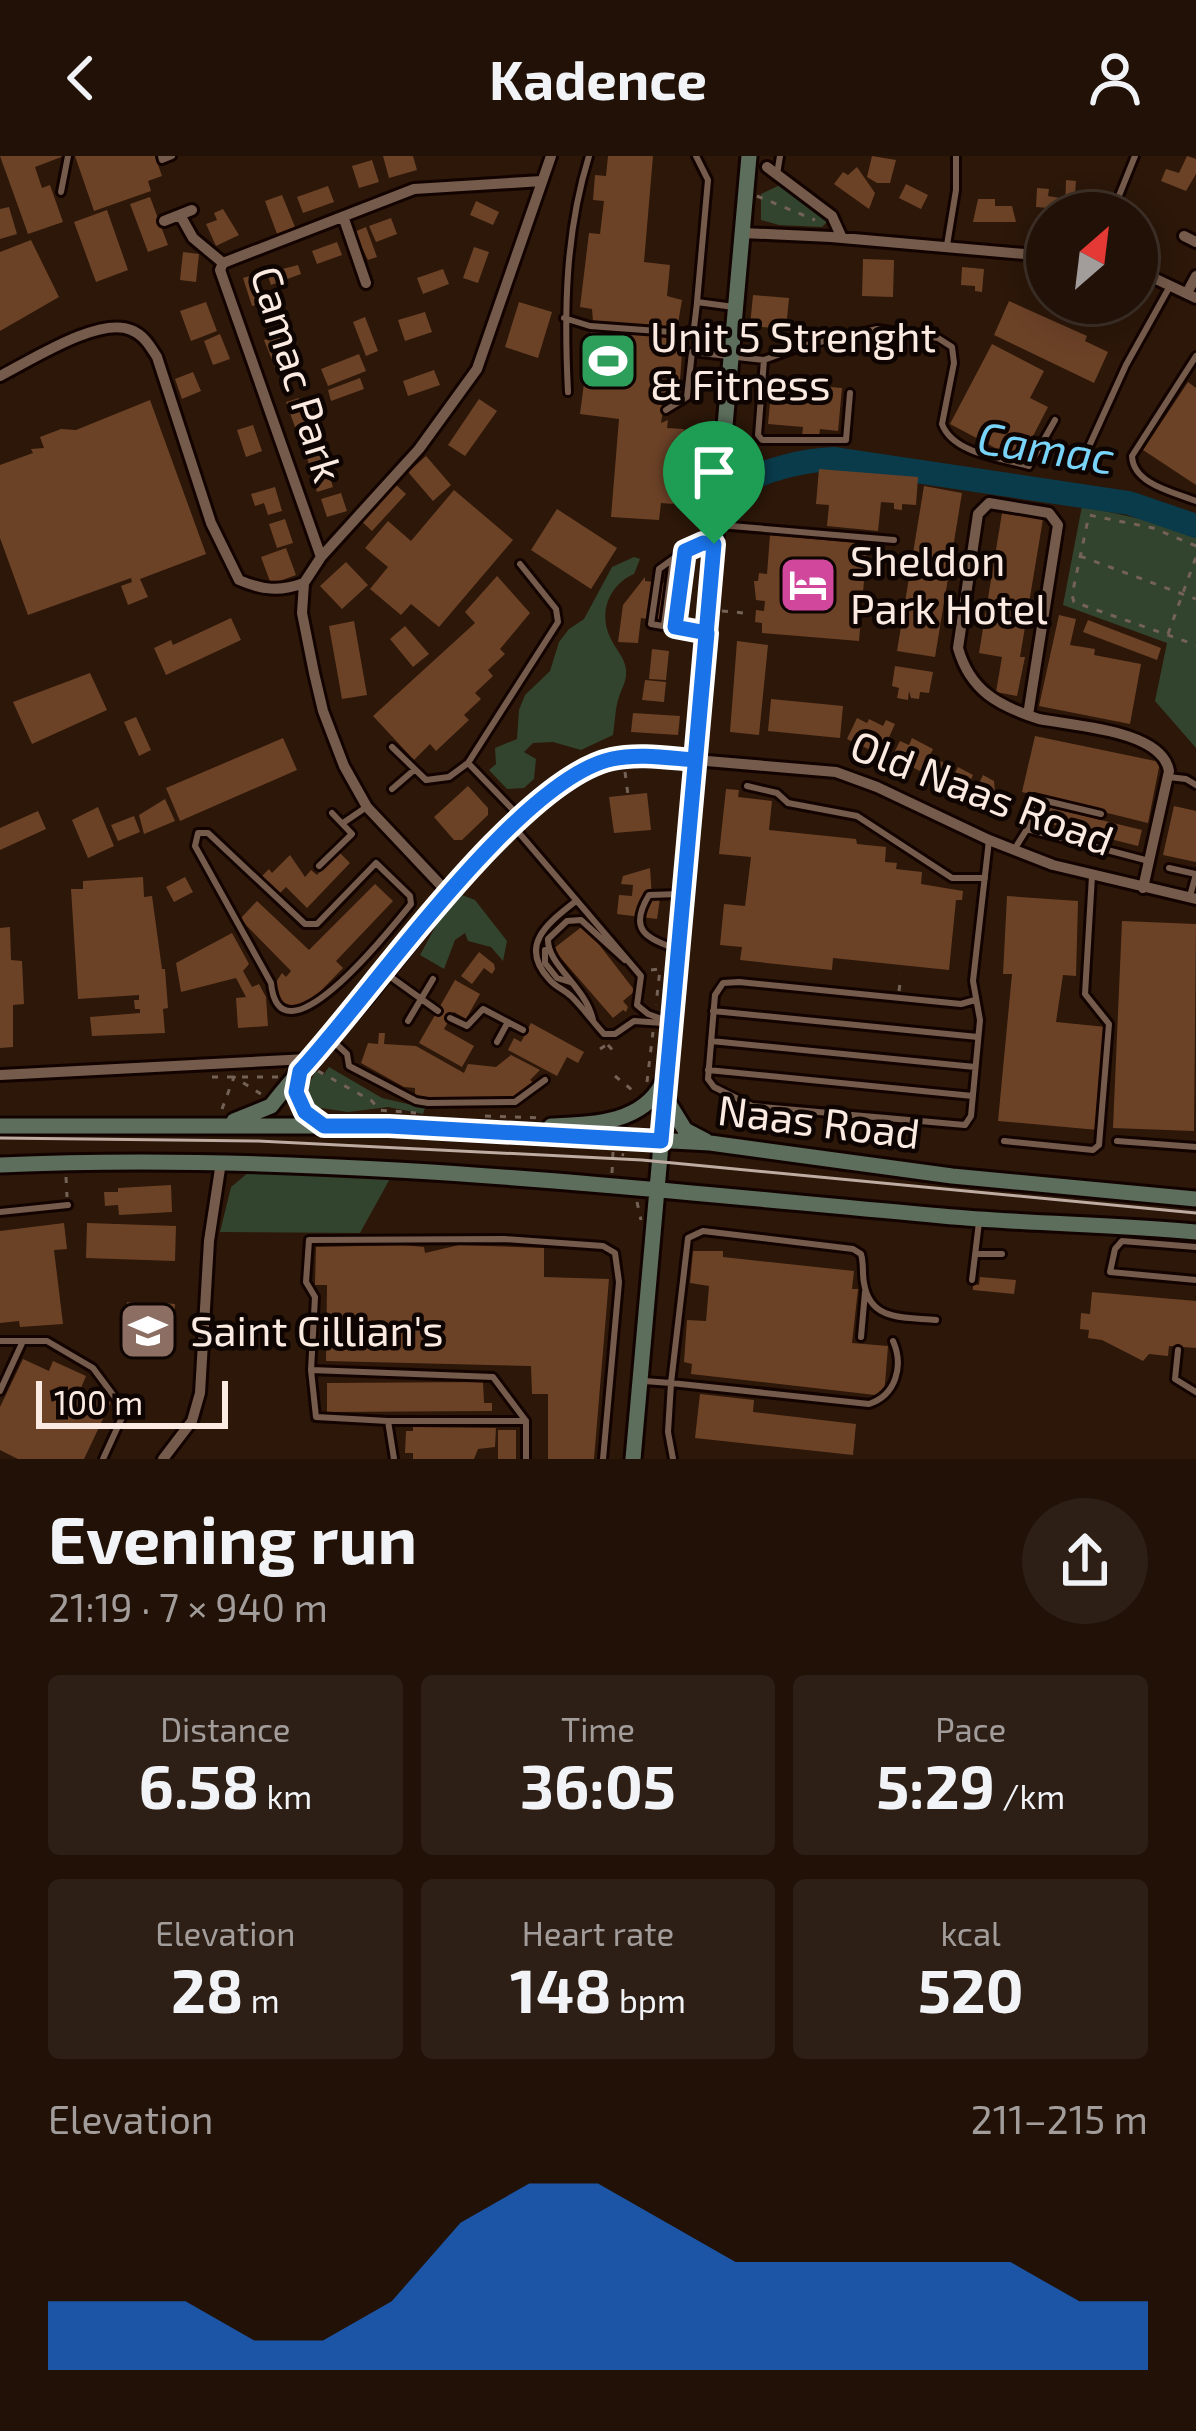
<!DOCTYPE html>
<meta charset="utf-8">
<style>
:root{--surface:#211107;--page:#2d1f15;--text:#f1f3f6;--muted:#a29d9b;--line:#3e3128;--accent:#1a73e8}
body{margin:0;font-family:"Exo 2",sans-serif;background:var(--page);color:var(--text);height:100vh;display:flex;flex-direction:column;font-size:45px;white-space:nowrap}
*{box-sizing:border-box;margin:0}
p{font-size:39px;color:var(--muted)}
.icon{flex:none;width:66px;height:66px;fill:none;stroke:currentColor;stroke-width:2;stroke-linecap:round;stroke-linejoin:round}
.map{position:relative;height:1303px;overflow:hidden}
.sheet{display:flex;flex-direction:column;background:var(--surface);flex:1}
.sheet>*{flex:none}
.needle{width:78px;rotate:28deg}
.buttons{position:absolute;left:1026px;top:36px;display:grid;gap:24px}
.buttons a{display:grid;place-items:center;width:132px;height:132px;border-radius:50%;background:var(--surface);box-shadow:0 6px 30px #0003,0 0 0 3px var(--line);font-size:60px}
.scale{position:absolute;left:36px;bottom:30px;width:192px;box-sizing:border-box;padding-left:12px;border:6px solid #faeae1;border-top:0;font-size:33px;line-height:42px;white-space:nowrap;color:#faeae1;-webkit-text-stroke:9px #0e0502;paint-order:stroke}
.pin{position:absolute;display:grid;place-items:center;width:102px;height:102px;color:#fff;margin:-123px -51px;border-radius:50% 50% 50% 0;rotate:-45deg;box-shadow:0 0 12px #0007}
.pin .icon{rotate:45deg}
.round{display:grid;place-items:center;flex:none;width:126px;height:126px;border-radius:63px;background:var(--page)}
.summary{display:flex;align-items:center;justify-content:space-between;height:204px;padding:0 48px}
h1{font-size:66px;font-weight:700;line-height:90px}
.metrics{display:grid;grid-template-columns:repeat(3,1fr);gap:18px;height:204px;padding:12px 48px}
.metrics div{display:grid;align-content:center;border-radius:12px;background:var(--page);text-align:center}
.metrics b{font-size:60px;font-weight:700}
.metrics small{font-size:33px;font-weight:400}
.metrics p{font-size:33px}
.chart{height:336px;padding:24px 48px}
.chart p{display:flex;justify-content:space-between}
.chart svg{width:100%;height:216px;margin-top:12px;fill:var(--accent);opacity:.7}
header{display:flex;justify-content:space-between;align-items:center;height:156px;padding:0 48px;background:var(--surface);font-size:54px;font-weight:700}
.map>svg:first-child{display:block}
.green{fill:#32442e}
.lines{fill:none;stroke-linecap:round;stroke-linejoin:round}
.river{stroke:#0a3b4b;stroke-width:24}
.building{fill:#6c4227}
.lane-casing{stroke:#130300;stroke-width:12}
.street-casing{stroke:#130300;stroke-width:16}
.secondary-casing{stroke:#130300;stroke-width:21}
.path{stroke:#756256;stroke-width:3;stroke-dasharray:6 9;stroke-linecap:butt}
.lane{stroke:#755b4b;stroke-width:6}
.street{stroke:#755b4b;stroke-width:10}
.secondary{stroke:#5d6f5c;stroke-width:15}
.tram{stroke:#beaca2;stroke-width:3}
.route-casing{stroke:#fff;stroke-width:24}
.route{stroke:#1a73e8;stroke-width:15}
.labels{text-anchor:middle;stroke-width:9;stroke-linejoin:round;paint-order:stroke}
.poi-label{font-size:42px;fill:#faeae1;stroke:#0e0502;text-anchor:start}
.street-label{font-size:42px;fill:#faeae1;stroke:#0e0502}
.water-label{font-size:45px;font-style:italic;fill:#79d4f9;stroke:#0e0502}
</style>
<header><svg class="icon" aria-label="back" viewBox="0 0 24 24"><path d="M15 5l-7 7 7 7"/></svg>Kadence<svg class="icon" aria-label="person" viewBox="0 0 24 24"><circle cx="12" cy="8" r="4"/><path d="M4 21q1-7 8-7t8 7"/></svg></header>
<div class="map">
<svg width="1196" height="1303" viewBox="0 0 1196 1303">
<rect width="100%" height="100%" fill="#2c1709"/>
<path class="green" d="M780 29 828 65 822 71 779 69 761 64V38Z
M1082 350 1163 368 1196 382V592L1155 545 1167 487 1063 449Z
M634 401 640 403 634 418C610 428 598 456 610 481 615 493 625 501 626 514 627 526 622 531 619 541 615 552 615 567 613 579L581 594 553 586 533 587 524 596 536 603 534 623 524 632 507 633 489 614 496 608 495 592 517 583 519 554 525 539 550 515 559 486 569 473 584 463 612 411Z
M462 739 475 744 507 785 503 805 491 791 468 785 465 777 455 784 444 813 420 799 439 764Z
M329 911 382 942 425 952 423 958 388 951 348 956 314 951C305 938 308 928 316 915L323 919Z
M249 1016 392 1019 360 1077 220 1076 231 1031Z"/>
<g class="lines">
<path class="river" d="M739 328C768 313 803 304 835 303L1129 347 1196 370"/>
</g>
<path class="building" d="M0 0H64L35 11 42 32 50 29 63 66 28 78Z
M75 0H155L162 20 148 25 151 35 94 55Z
M383 0H413L417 14 389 22Z
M608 0H653L644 106 670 109 667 140 682 144 677 173 593 165 592 153 580 151 589 77 600 78 604 45 593 44 595 19 606 20Z
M872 0 896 4 890 27H877L867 21Z
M1187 0 1196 3V18L1186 35 1161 25 1166 13 1179 17Z
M372 4 379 26 359 32 352 10Z
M857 11 875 37 869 53 834 28 843 16 848 19Z
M1066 24 1076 25 1074 51 1087 52 1086 57H1049V52L1036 51 1037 32 1049 33 1048 40 1060 42 1059 52 1065 53Z
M906 28 928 39 921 53 899 42Z
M328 30 334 46 303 57 297 41Z
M282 39 295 71 277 78 265 45Z
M150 41 168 89 148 96 130 48Z
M978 43H995V50H1012L1016 66H973Z
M476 45 499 56 493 69 470 59Z
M9 51 17 78 0 83V53Z
M223 53 239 79 216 90 206 68 217 64 214 57Z
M107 54 128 114 96 126 74 66Z
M391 62 397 78 376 86 369 70Z
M366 71 377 101 368 104 354 76Z
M31 84 59 141 0 175V96Z
M337 86 342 99 317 108 312 95Z
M474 91 489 96 478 127 463 122Z
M183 96 199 98 196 126 180 124Z
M863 103 894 104 893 141 862 140Z
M298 109 301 118 271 129 267 117Z
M962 111 984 113 982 136 975 135V130L961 129Z
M443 113 449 128 423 138 417 122Z
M256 118 265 146 252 150 243 122Z
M753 139 789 142 786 173 750 170Z
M1009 145 1087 180 1085 185 1108 196 1094 227 994 179Z
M206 146 217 175 191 185 180 155Z
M519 146 552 156 538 202 505 191Z
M425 156 432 176 405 185 398 164Z
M365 161 378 195 366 200 353 166Z
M591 173 683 184 680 224 666 236 661 267 668 264 667 272 684 273 679 333 675 332 673 348 661 347 659 364 611 361 619 263 580 258Z
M220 178 230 203 213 209 204 185Z
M279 179 293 213 278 219 264 184Z
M992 188 1044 215 1030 242 1048 251 1020 305 950 268Z
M359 198 366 215 328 230 321 213Z
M434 214 440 229 408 240 403 225Z
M193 216 201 235 182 243 175 223Z
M360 222 364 233 331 245 328 234Z
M772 226 842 232 838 275 820 273 819 282 802 280 803 271 768 268Z
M1188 226 1196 232V329L1143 294Z
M299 242 308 267 295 271 286 246Z
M479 243 497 255 465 300 448 289Z
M150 244 206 398 140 423 148 441 128 449 121 430 132 426 131 422 28 459 0 382V309L33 297 31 293 44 292 40 281 61 273 76 274Z
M253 269 262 295 246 301 237 274Z
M322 297 333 331 317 336 307 302Z
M426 300 451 329 433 345 408 316Z
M819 313 918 321 916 349 902 348V354L894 353V347L881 346 878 375 827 370 829 349 816 348Z
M393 326 406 338 372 375 359 363Z
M924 330 962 337 935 501 897 495Z
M275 331 282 355 268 359 264 347 255 350 251 338Z
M454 334 513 384 439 471 411 448 401 459 370 433 388 411 365 392 388 365 411 385Z
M341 337 347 355 327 361 321 343Z
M557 353 617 392 591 433 531 394Z
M1002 357 1043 363 1020 501H1025L1017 540 996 536 1002 501 979 497Z
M285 363 293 387 277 392 269 368Z
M770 379 867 388 859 485 762 477V467L755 466 756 454 764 455 765 445 756 444 754 425H758L759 417 767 418Z
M286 392 296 419 271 428 261 401Z
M346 406 368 429 342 453 320 430Z
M497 420 530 457 500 493 505 498 488 514 493 520 475 537 481 543 464 559 469 564 436 595 430 588 414 604 373 560 475 467 465 456Z
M645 421V425L685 429 680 468 641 462 638 487 618 486 623 449Z
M1059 459 1076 463 1070 489 1095 493 1094 499 1141 508 1130 568 1039 550Z
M231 462 241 484 166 519 154 492 171 484 173 489Z
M1088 464 1161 492 1157 504 1083 476Z
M354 465 367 539 342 543 329 470Z
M405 470 429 498 413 511 390 483Z
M737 485 768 489 759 579 730 576Z
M652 493 669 495 666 524 649 523Z
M895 510 933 516 929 537 920 536 919 543 911 542 909 535 908 544 897 542 899 532 892 530Z
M90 517 107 554 32 588 13 546Z
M645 524 666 526 664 546 642 544Z
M771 543 843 550 840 582 768 575Z
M633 557 680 560 678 579 631 576Z
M136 561 151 594 139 600 124 566Z
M857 562 867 567 869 563 883 570 886 564 895 568 881 599 847 583Z
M1035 580 1160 606 1148 667 1022 636Z
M283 582 297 614 180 665 166 632Z
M912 582 933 593 922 616 892 601 900 585 909 589Z
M940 605 951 610 948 617 954 619 958 611 973 619 964 639 931 623Z
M983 619 994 625 995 637 1010 645 1004 657 972 642Z
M468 630 488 652V659L462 684H454L434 661Z
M726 633 739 634 738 641 772 645 769 674 856 683 857 688 886 691 885 706 897 707 896 713 922 716 921 728 963 735 962 744H956L949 814 833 802 832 814 740 804 742 791 720 789 724 748 745 750 751 701 719 698Z
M647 637 651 674 614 677 609 641Z
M165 643 175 665 144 678 139 659Z
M1035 648 1142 674 1138 690 1031 663Z
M1174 650 1196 655V706L1163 699Z
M98 651 114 690 88 702 72 664Z
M38 655 46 673 0 694V672Z
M134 660 140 676 118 685 111 669Z
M339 696 350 707 307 752 286 731 280 737 262 720 269 713 272 717 290 699 305 721 311 714 317 719Z
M650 712 652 742H660L657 763 617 758 619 739 632 740 633 729 621 728 623 720Z
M143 721 144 741 152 740 162 813H165L168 852 163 853 165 877 92 880 90 861 140 857V853H135L134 844H139V839L78 843 71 733H83V725Z
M185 721 193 736 174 746 166 731Z
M375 728 393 745 336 805 343 812 311 845 299 852 281 846 276 826 282 817 286 821 291 815 240 763 257 745 309 794Z
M1007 740 1078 745 1076 820 1063 819 1056 866 1106 871 1098 974 998 965 1012 818H1003Z
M1122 765 1196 768 1194 975 1113 972Z
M584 769 635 835 623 845 628 851 626 856 623 854 613 862 553 793Z
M10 771 11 804 22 805 24 848 13 849V891L0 892V772Z
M232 777 249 808 243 815 252 831 259 828 266 841 268 870 238 872 236 842 246 841 236 822 181 836 176 807Z
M479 796 494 808 495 813 492 818 484 812 472 828 461 820Z
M455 824 480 838 466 863 454 856 444 873 474 890 462 911 419 887Z
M531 867 584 896 578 907 567 901 557 920 508 894 514 882 521 886Z
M379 877H385L384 888 416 890 464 917 468 908 496 911 511 899 540 914 530 924 534 927 529 933 501 947 415 940V932L404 931 361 907 368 887 378 888Z
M171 1029 172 1056 119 1059 118 1049 105 1050 104 1036H118V1032Z
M64 1067 67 1093 54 1094 63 1168 20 1171 19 1165 0 1167V1075Z
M87 1067 176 1070 175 1105 86 1102Z
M402 1089 424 1091 425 1097 459 1089 544 1092V1121L609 1123 594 1303H548V1238H532L531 1210 326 1205 327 1129H315L316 1091Z
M693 1095H723V1101L854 1115 852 1133H858L852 1187 888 1190 884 1240 691 1218 692 1208 684 1206 687 1164 706 1165 709 1130 690 1127Z
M980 1121 1016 1124 1014 1138 973 1134V1128L979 1129Z
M1092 1136 1196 1145V1192L1169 1190 1168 1200 1149 1198 1143 1205 1102 1184 1088 1182 1089 1174 1080 1173 1081 1157 1090 1158Z
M127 1146 164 1152V1147L175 1148 174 1170 132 1168 126 1161Z
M23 1203 49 1215 53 1205 86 1220 81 1232 111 1246 84 1303H18L0 1294V1251Z
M483 1226 484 1247H492V1255L327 1256V1227Z
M700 1238 754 1244 753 1256 856 1268 853 1299 695 1282Z
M413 1271 496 1272 495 1291 478 1293 474 1303H413V1297H405L406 1275H413Z
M498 1274H516V1303H498Z"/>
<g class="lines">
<g class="lane-casing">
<path id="lane" d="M161 0 162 4 172 0
M696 0 708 24 697 146 734 151
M777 18 780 0
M61 36 68 0
M1112 57 1135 0
M947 89 956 34V0
M564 162 590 170 685 177 694 172 697 147
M1196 200 1132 300C1133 328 1173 336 1196 345
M764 204 758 279 762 284H846L850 237
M568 236C564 157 565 77 589 0
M666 254 687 241 692 196 764 204 802 190 877 173 938 182 952 191 954 207 942 268C953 298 1002 302 1029 310L1055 264
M1086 297 1126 209 1170 130
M719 369 894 384
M664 469 673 403
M675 471 684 397
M703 477 651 468 659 413 684 395 710 388
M392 591 426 624 449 621 468 607 558 466 556 453 520 408
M468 607 520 661
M1168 621 1186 623 1196 629
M747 630 777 637 788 647 857 660 952 722H985
M392 633 414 614
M343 667 365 652
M514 671 641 820 637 849 648 858 670 866
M1027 673 1034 642 1101 658
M198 677H208L305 768H317L376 707 410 740 411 748C393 770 280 915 271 827L195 690Z
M1014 694 1027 673 1149 705
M319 710 352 678 332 657
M1169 712 1196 718 1190 740
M576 745C548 767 518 789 549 823 555 831 564 833 572 841 583 852 593 866 604 878H615L634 865 663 867
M674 792C644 782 629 772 649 739L679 738
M545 794V807L557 822 570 826
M388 819 438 855
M975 844 961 848 739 826 723 827 715 839 708 923 714 931 752 950 965 969 971 960 980 864 973 825 989 684
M713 855 978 881
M450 862 467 870 483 853 523 874
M593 864C586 831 547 809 548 783L567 765 581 764 625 804
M408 865 433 823
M333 885 347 898 349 910 416 945 428 947 515 946 545 924
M711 885 975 911
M497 886 508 866
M708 914 973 940
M1004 985 1093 994 1099 989 1109 868 1085 838 1092 720
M1117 985 1196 991
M0 1056 68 1049
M1196 1091 1122 1085 1115 1093 1110 1116 1196 1124
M976 1098H1002
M972 1124 979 1066
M861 1181 865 1136
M0 1185H47L93 1212 125 1255 103 1303
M893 1185C904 1210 896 1239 869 1248L671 1227 688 1082 703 1075 853 1093 861 1098C864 1108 862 1117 864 1127 870 1166 905 1161 936 1164
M1178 1194 1175 1223 1196 1236
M311 1214 493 1221 526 1265V1303
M644 1225 671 1227 668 1276 673 1303
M0 1235 23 1185
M388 1265H526
M394 1303 388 1265 316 1261 311 1214 315 1141 306 1126 309 1084 504 1083 603 1090 615 1097 619 1126 603 1303"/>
</g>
<g class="street-casing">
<path id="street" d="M767 11 832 60 842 82
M180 59 193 82 223 107
M344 63 366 127
M164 65 192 54
M743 77 831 81 1047 100
M1184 80 1196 86
M1137 114 1196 142
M1187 137 1196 120
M0 220C30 205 99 160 131 174 144 179 150 190 157 201L211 367 239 424C262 434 280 436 304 427
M321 401 220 114 223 107 414 33 542 25
M1028 559 1058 369 1049 357 989 347 978 358 958 492C970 535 999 550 1039 563 1074 570 1162 574 1169 615L1143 732
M695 604 836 616 877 631 989 684 1053 709 1196 743
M449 738 367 651 344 610 323 555 314 517 302 457 304 427 321 401 419 293 477 213 551 0
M0 919 308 903
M163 1303 192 1265 200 1237 209 1085 221 1006"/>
</g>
<g class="secondary-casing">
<path id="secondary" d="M299 918C294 944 303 956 324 970
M666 943 685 974 706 985
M234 965 271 950C301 911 336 876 368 838 422 772 509 647 586 613 621 597 658 601 695 604
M0 970H389L710 987 952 1020 1196 1043
M551 970C592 968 641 968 662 928
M0 1009C315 995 629 1032 942 1060 1027 1068 1111 1068 1196 1076
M633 1303 749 0"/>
</g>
<path class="path" d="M757 40 815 64
M1196 390 1153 372 1089 359 1072 439 1074 446 1196 489
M1080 400 1196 443
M722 455 744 457
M1168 478 1196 401
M625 616 628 639
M651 814 660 813 656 849
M899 835 901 820
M608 889 616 898
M600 893 609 887
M318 915 372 945 379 954 416 957
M615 920 637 938
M212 921H278
M647 926 653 876
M222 953 234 921 264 940
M485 960 542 962
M612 1017 613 996 624 999
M66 1021 67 1041
M637 1046 641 1064"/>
<use href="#lane" class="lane"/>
<use href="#street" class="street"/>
<use href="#secondary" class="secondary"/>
<path class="tram" d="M0 982 258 985 642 1004 1196 1057"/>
</g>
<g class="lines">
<g class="route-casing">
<path id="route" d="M714 388C707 460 702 532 695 604 669 602 638 597 612 603 518 623 370 840 300 915L296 936 305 956 324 970H389L661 985 707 477 675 471 685 395 703 387 714 388"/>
</g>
<use href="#route" class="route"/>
</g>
<defs>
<g id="stadium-square" transform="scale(3)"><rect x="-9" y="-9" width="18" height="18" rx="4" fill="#2e9e5b" stroke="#0e0502"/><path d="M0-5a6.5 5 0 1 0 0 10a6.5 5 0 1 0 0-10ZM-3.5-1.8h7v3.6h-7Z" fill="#fff"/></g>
<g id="hotel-square" transform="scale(3)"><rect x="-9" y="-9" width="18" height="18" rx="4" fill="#d1479c" stroke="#0e0502"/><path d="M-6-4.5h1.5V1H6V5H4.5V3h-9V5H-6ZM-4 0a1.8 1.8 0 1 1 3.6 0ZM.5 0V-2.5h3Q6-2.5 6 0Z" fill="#fff"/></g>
<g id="school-square" transform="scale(3)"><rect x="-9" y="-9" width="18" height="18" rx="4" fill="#8d6e63" stroke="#0e0502"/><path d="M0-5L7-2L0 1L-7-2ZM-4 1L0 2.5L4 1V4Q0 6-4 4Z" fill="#fff"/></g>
</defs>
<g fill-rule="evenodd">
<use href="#stadium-square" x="608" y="205"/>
<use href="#hotel-square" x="808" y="429"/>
<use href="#school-square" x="148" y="1175"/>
</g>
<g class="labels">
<g class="poi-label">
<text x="650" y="196">Unit 5 Strenght<tspan x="650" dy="48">&amp; Fitness</tspan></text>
<text x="850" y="420">Sheldon<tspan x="850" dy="48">Park Hotel</tspan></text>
<text x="190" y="1190">Saint Cillian's</text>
</g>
<g class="street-label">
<text transform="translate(297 218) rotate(73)" y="15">Camac Park</text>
<text transform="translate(982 637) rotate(21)" y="15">Old Naas Road</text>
<text transform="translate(819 966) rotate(7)" y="15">Naas Road</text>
</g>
<g class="water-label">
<text transform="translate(1046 292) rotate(9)" y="16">Camac</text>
</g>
</g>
</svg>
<div class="buttons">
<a><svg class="needle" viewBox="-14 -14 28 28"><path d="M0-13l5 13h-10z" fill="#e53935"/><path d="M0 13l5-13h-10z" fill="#a29d9b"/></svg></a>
</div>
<div class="scale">100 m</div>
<div class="pin" style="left:714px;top:388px;background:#1e9e55"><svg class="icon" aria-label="arrive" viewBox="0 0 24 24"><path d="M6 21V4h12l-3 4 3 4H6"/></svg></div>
</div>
<section class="sheet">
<div class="summary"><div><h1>Evening run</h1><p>21:19 · 7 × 940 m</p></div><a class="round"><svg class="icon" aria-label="share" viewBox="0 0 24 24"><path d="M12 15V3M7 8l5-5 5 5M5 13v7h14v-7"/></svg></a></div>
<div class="metrics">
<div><p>Distance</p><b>6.58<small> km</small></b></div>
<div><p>Time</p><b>36:05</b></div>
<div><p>Pace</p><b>5:29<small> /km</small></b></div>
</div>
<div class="metrics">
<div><p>Elevation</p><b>28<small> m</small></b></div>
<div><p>Heart rate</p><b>148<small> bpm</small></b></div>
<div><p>kcal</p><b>520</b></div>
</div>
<div class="chart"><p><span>Elevation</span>211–215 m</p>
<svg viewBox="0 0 160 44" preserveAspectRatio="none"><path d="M0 44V30L10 30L20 30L30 38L40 38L50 30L60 14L70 6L80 6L90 14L100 22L110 22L120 22L130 22L140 22L150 30L160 30V44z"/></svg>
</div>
</section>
